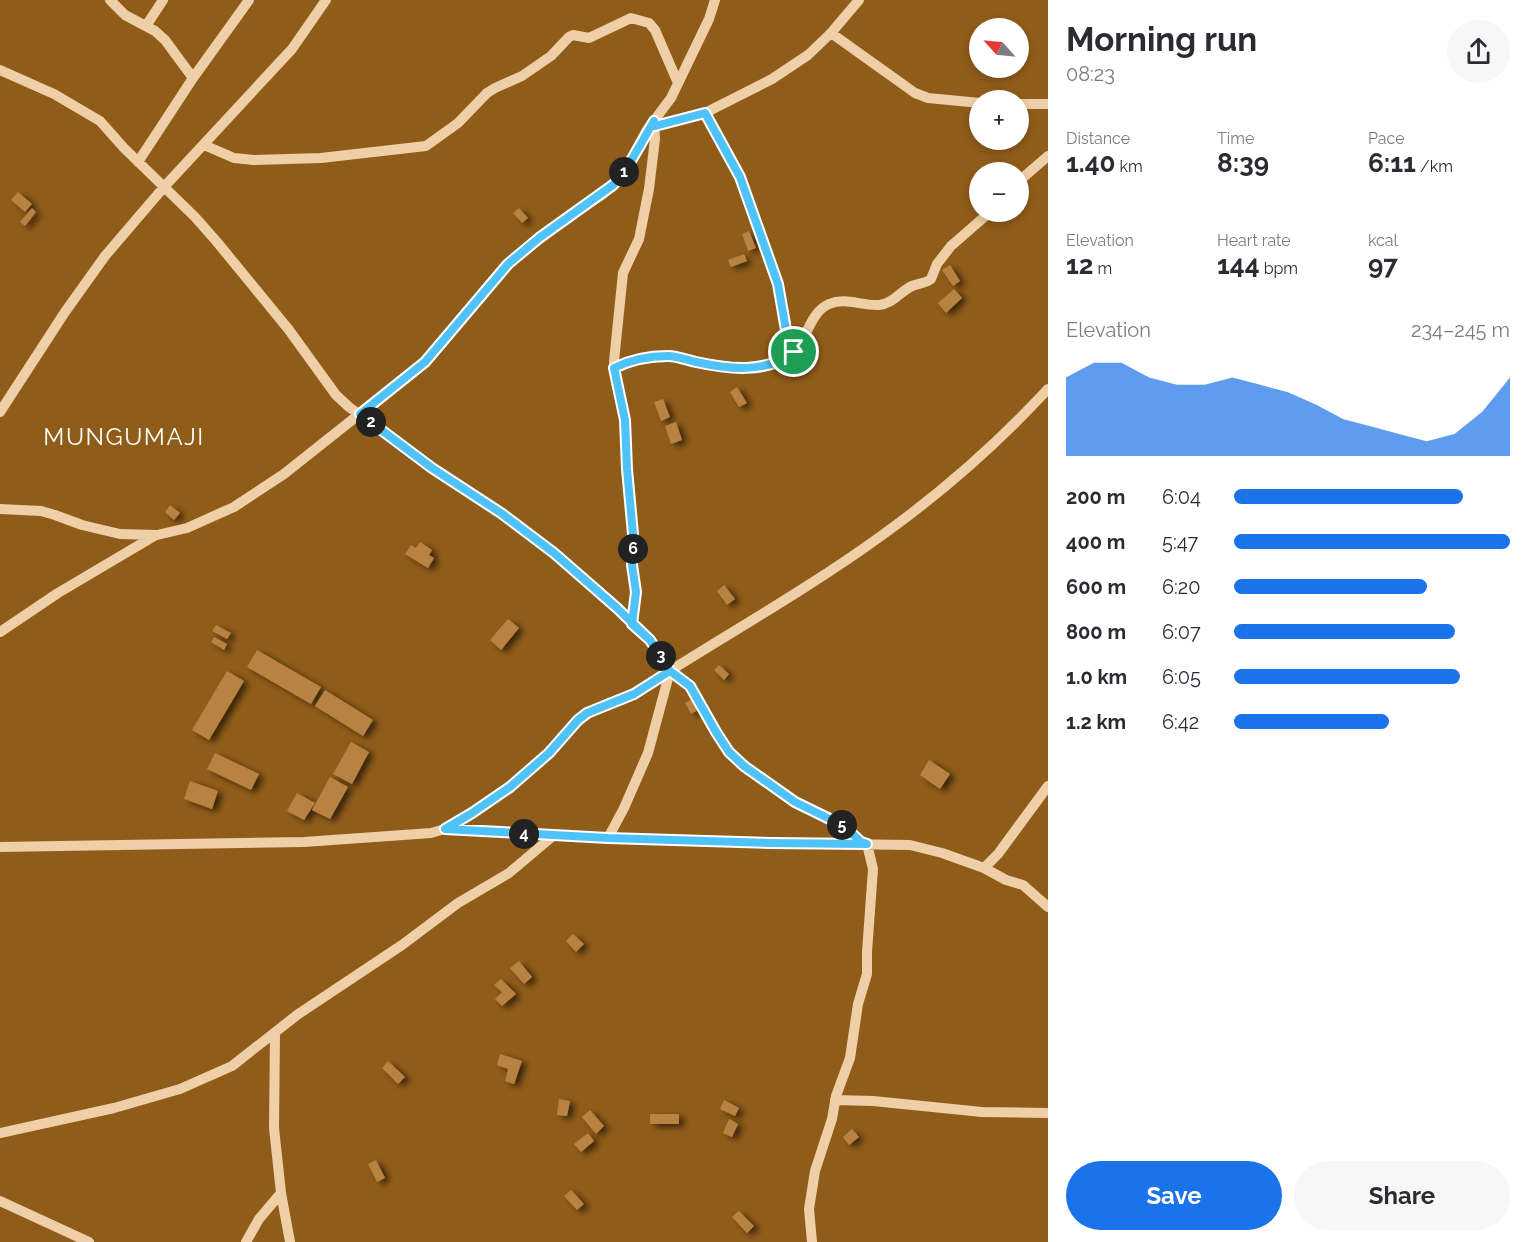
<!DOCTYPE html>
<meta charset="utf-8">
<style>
:root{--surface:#fff;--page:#f7f7f7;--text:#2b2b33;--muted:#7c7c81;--accent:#1a73e8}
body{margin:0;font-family:Raleway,sans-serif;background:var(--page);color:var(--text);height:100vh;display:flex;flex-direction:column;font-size:22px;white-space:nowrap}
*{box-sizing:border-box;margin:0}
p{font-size:20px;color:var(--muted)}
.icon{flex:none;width:33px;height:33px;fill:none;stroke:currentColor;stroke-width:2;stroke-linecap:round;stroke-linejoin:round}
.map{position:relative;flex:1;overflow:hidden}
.panel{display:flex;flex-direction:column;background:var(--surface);width:480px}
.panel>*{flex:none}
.needle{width:39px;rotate:297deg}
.controls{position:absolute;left:969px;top:18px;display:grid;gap:12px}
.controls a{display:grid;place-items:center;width:60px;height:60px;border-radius:50%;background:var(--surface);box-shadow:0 3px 9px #0003;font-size:30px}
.pin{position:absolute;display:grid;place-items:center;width:51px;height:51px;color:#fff;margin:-26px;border:3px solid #fff;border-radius:50%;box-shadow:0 2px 6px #0007}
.km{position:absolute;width:30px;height:30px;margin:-15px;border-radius:50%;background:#222;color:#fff;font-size:16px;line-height:30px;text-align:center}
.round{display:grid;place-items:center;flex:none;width:63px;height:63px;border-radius:32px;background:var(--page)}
.head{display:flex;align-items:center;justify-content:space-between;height:102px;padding:0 18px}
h1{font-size:33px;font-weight:700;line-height:45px}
.figures{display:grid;grid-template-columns:repeat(3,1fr);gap:9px;height:102px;padding:6px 18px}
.figures div{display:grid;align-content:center}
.figures b{font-size:26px;font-weight:700}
.figures small{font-size:16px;font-weight:400}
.figures p{font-size:16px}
.chart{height:168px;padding:12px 18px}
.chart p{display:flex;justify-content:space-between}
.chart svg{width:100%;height:108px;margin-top:6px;fill:var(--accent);opacity:.7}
.action{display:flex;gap:12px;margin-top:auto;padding:12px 18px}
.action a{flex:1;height:69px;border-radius:36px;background:var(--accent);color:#fff;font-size:24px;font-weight:700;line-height:69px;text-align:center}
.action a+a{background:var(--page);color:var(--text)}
ul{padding:0 18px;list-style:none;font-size:20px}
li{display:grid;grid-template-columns:96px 72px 1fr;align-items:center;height:45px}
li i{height:15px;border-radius:8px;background:var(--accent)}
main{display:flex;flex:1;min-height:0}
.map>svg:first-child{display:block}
.building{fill:#b88342;filter:url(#shadow)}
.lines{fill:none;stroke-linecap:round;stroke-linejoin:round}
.minor{stroke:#efcfa7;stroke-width:10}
.route-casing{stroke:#fff;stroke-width:12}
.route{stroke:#4fc3f7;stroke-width:8}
.labels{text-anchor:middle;stroke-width:4.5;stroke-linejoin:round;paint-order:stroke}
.quarter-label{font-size:24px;letter-spacing:1.5px;fill:#fff;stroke:#905c19}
</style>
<main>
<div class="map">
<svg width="1048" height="1242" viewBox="0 0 1048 1242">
<defs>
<filter id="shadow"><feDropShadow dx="5" dy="3" stdDeviation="3" flood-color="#0009"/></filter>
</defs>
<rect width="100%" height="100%" fill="#905c19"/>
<path class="building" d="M18 192 32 204 25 212 11 200Z
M32 208 36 212 25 226 20 222Z
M519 208 528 218 522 223 513 213Z
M749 231 756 248 748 251 742 234Z
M744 254 747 261 731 267 728 260Z
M950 265 960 281 953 286 942 270Z
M954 289 962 298 946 313 938 303Z
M737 387 747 403 739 407 730 392Z
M663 399 670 417 661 421 654 402Z
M676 422 682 440 671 444 665 426Z
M170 505 180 513 174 520 165 512Z
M420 542 432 550 429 555 434 558 428 568 405 554 411 545 416 548Z
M724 585 735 599 727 605 717 591Z
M508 619 519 628 501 650 490 640Z
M216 625 231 633 227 639 212 631Z
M214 637 227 644 224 650 211 642Z
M257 650 321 687 311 704 247 667Z
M719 665 729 674 724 680 714 670Z
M227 671 244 681 209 740 192 730Z
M325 690 373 720 363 736 315 706Z
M692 699 698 710 691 714 685 703Z
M351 742 369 752 352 784 333 774Z
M215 753 259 774 251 790 207 769Z
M929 760 950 774 940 789 920 775Z
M330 777 348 787 330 819 312 810Z
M190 781 218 791 212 809 184 799Z
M297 793 315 803 304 820 287 811Z
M573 934 584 944 576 952 566 941Z
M519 961 532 977 524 984 510 968Z
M501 979 516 994 502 1006 495 999 502 992 494 985Z
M500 1054 522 1061 514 1084 505 1081 508 1069 497 1065Z
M388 1061 405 1077 398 1084 382 1068Z
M559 1099 570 1101 567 1116 557 1115Z
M724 1100 739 1108 735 1116 720 1109Z
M590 1110 604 1126 596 1134 582 1117Z
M650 1114H679V1124H650Z
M729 1119 738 1124 732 1137 723 1133Z
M852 1129 859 1137 849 1145 843 1137Z
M588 1133 594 1141 581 1152 574 1144Z
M376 1160 385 1178 377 1182 368 1164Z
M571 1190 584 1204 577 1210 564 1196Z
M739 1211 754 1226 747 1233 732 1217Z"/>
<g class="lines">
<path class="minor" d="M110 0 125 15 155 31 165 40 193 78
M146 26 163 0
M831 33 915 93 928 98 980 103
M0 70 54 94 100 121 124 148 195 217 217 242 289 330 336 395 349 407 432 468 501 513 554 553 617 608 650 640 670 671 690 686 716 732 729 752 744 766 795 802 844 826 861 842 867 844 873 869 867 952V974L858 1004 850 1058 836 1096 832 1119 815 1171 809 1209 812 1242
M1018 104H1048
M705 113 740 177 778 284 791 350 794 352
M655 126 705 113 772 79 808 55 831 33 859 0
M204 145 234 158 254 160 321 158 426 146 458 123 487 93 495 88 522 76 551 56 569 37 573 35 589 38 631 18 649 23 655 30 678 83
M138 162 193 78 249 0
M1018 182 1048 156
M614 368C631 359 650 357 670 356 704 363 777 384 800 345 808 331 813 311 829 304 846 297 861 306 879 305 892 304 899 293 910 287 917 283 925 284 931 279L937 264 951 246 990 212
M0 412 65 312 105 256 164 187 292 49 326 0
M0 509 41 511 55 515 82 525 120 534 157 535 187 528 234 507 284 474 425 362 508 264 569 216 603 194 622 176 647 130 671 98 709 19 715 0
M632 623 636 592 632 565 634 545 627 469 625 420 615 377 614 361 623 273 639 239 649 189 655 139 654 121
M0 632 58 593 156 535
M445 829C482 808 517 784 548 754 561 741 571 725 586 715 603 702 625 700 643 688 722 637 805 591 881 536 941 493 998 443 1048 389
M608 838 624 808 648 753 670 671
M0 847 304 842 431 833 445 829 608 838 770 843 910 845 942 853 984 868 1006 880 1023 885 1048 907
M984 868 998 854 1048 786
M275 1033 274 1128 281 1193 290 1242
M835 1100 873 1101 982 1112 1048 1113
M0 1133 114 1108 180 1089 232 1066 297 1015 402 945 458 903 509 873 553 836
M0 1201 89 1242
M246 1242 259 1219 281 1193"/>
</g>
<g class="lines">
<g class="route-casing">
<path id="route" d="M794 352 792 350 786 330 778 284 740 177 705 113 655 126 654 121 624 173 613 185 539 238 508 264 425 362 360 414 432 468 501 513 554 553 617 608 650 640 670 671 634 694 587 713 578 720 549 753 510 787 472 813 445 829 608 838 770 843 867 844 861 842 844 826 795 802 744 766 729 752 716 732 690 686 670 671 650 640 632 624 636 592 632 565 634 545 627 469 625 420 614 368C630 360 650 356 668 356 677 356 687 360 696 362 728 369 766 374 794 352"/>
</g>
<use href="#route" class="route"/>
</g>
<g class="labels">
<g class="quarter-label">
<text x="124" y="445">MUNGUMAJI</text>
</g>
</g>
</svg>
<div class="controls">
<a><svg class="needle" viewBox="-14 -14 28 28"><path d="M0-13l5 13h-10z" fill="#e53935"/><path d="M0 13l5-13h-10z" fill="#7c7c81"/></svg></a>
<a>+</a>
<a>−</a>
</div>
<div class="pin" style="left:794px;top:352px;background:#1e9e55"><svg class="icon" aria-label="arrive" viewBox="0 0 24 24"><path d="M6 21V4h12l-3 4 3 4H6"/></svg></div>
<b class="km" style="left:624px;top:172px">1</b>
<b class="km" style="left:371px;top:422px">2</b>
<b class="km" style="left:661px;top:656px">3</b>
<b class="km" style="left:524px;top:834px">4</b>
<b class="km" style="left:842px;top:825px">5</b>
<b class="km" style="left:633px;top:549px">6</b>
</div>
<section class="panel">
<div class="head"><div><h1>Morning run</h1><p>08:23</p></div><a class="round"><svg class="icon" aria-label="share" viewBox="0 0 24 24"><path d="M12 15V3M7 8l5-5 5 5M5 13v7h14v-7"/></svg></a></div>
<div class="figures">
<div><p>Distance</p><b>1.40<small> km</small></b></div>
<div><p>Time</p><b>8:39</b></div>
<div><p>Pace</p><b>6:11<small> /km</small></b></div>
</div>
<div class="figures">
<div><p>Elevation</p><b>12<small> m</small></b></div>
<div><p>Heart rate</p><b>144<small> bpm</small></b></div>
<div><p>kcal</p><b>97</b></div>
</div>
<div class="chart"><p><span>Elevation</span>234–245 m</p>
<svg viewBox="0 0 160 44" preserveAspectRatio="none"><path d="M0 44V12L10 6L20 6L30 12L40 15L50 15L60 12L70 15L80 18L90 23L100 29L110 32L120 35L130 38L140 35L150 26L160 12V44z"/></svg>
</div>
<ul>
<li><b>200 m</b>6:04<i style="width:83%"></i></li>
<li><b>400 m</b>5:47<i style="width:100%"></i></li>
<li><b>600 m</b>6:20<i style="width:70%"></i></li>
<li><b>800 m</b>6:07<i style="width:80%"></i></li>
<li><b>1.0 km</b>6:05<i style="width:82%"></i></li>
<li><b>1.2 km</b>6:42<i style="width:56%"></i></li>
</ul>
<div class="action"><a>Save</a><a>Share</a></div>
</section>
</main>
